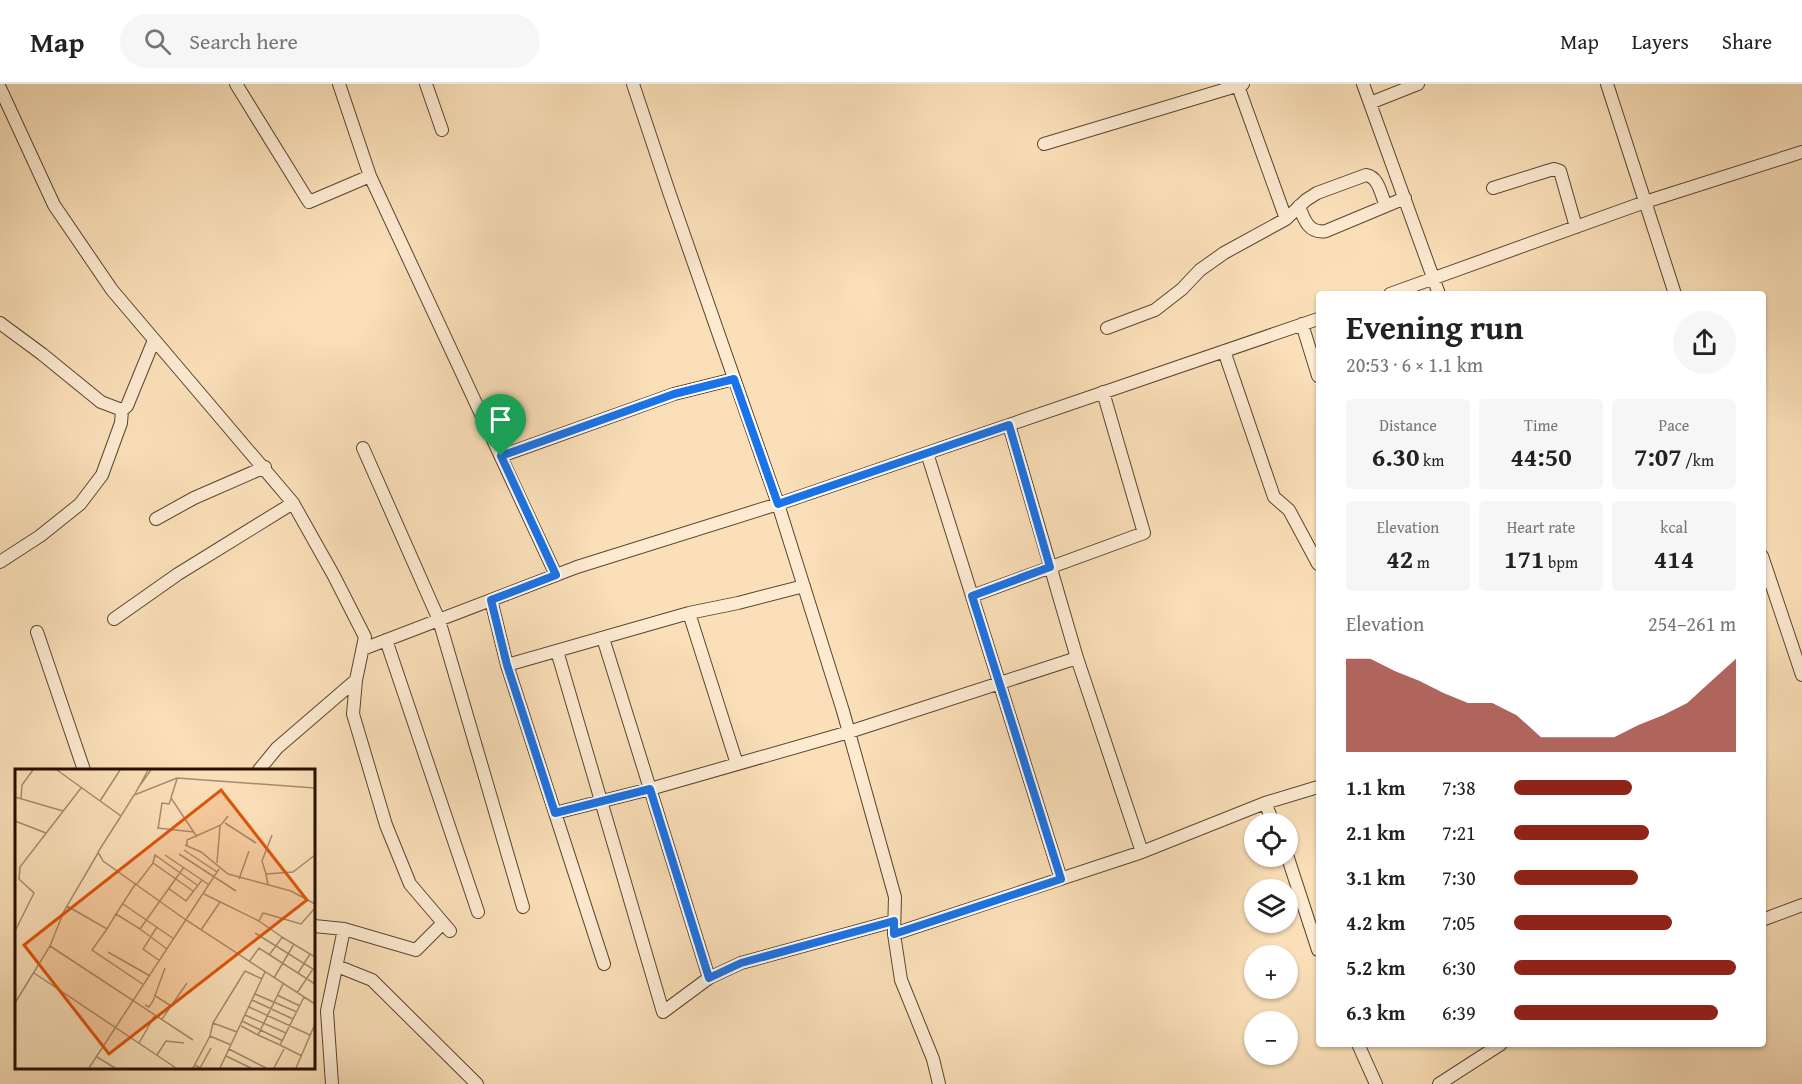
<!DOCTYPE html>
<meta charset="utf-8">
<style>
:root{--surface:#fff;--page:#f6f6f6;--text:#222;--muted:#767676;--line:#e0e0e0;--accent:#8f2418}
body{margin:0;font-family:"Gentium Book Plus",serif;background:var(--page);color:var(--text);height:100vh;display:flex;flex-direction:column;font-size:22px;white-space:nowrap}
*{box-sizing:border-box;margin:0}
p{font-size:20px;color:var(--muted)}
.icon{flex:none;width:33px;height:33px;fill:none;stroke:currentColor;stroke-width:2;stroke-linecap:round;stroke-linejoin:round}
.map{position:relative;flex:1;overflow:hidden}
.panel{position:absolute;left:1316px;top:207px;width:450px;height:756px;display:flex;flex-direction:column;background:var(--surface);border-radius:6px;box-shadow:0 2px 4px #0004}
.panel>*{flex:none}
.buttons{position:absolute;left:1244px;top:729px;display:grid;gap:12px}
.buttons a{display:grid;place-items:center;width:54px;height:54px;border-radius:50%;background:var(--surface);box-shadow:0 2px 4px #0004;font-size:30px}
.pin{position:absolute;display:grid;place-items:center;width:51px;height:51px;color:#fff;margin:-62px -26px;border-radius:50% 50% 50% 0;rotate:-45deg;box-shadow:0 0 6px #0007}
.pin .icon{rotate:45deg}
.round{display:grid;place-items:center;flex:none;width:63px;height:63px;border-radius:32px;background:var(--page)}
.headline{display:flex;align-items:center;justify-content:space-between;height:102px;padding:0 30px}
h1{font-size:33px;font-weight:800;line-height:45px}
.metrics{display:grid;grid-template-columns:repeat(3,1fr);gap:9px;height:102px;padding:6px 30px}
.metrics div{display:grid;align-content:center;border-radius:6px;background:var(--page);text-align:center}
.metrics b{font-size:26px;font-weight:800}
.metrics small{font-size:16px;font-weight:400}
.metrics p{font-size:16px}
.chart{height:168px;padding:12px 30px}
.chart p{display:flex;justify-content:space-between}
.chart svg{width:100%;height:108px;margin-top:6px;fill:var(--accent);opacity:.7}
ul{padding:0 30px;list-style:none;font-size:20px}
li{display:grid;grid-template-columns:96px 72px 1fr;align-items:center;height:45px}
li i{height:15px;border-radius:8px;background:var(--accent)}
header{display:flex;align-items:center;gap:36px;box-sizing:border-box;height:84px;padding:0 30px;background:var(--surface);border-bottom:2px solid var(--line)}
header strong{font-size:28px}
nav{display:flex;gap:33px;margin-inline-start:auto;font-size:21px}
.search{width:420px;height:54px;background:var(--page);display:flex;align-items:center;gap:15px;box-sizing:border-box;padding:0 21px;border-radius:33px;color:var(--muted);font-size:22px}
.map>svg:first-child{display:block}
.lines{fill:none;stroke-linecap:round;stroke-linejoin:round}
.minor-casing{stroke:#5c442e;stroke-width:14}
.minor{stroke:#fcead1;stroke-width:12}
.route-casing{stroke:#fff;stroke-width:12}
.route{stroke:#1a73e8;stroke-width:8}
.inset-road{fill:none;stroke:#a68c6e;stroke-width:1.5}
.view{fill:#de550b;fill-opacity:0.15;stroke:#de550b;stroke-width:3}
.inset-edge{fill:none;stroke:#271000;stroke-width:3}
</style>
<header>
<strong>Map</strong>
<div class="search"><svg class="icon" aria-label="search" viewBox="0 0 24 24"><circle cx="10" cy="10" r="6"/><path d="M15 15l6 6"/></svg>Search here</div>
<nav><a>Map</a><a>Layers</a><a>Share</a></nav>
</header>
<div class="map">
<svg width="1802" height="1000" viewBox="0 0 1802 1000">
<rect width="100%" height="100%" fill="#fadfb8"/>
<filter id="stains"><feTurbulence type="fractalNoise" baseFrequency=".00333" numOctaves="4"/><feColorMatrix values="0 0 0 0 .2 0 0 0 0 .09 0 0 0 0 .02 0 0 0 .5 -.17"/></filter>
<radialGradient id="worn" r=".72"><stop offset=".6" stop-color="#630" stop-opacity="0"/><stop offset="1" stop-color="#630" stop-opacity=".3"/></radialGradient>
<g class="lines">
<g class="minor-casing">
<path id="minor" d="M236 0 309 118 370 92 339 0
M426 0 442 46
M633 0 669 108 778 420 843 627 895 813 894 850 901 896 933 975 939 1000
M1363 0 1439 210
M1607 0 1675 210
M1238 2 1286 135
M0 4 54 121 112 206 293 419 334 492 365 553 356 596 353 630 386 741 410 800 450 847
M1370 19 1418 0
M1044 60 1243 0
M370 92 556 491
M1493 104 1547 87 1554 85 1560 87 1576 143
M1299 122C1304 136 1309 150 1326 147L1405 114
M1390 210 1645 118 1802 68
M0 239 42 270 101 318 122 326 127 322 154 256
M1302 240 1318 292
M1107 244 1155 226 1182 205 1200 186 1224 169 1286 135 1306 116 1317 109 1366 91C1379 93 1381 111 1386 122
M1224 267 1274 413 1289 426 1318 480
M1009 341 1077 574
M363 364 439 536 523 823
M927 369 1061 795
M501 372 674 310 734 295
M156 435 194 414 265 383
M1762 472 1802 591
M0 478 40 452 80 420 102 391 121 339 122 326
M972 512 1144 449 1103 308
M491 516 507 581 689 529 737 680
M689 529 738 519 804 502
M114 535 178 490 293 419
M37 548 84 686
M603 554 709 894 741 879 894 837
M386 556 478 828
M363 565 577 483 778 420 1318 235
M557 567 663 928 709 894
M507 581 604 880
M259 686 277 664 356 596
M1265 719 1318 703
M555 729 650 705 849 648 1077 574 1142 768 894 850
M1142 768 1265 719 1274 740
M1287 771 1318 866
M1762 836 1802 821
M314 842 344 845 416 866 443 839
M337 882 372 896 477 1000
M1358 960 1376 1000
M332 1000 327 927 344 845
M1439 1000 1501 960"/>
</g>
<use href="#minor" class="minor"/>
</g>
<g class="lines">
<g class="route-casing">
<path id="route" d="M734 295 778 420 1009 341 1050 483 972 512 1061 795 894 850V837L741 879 709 894 650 705 555 729 507 581 491 516 556 491 501 372 674 310Z"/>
</g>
<use href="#route" class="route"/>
</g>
<g transform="translate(15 685)">
<rect width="300" height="300" fill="#fadfb8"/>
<path class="inset-road" d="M42 1 106 47 119 26 162 9 300 19M162 10 156 29 182 68M123 19 136 1M120 25 133 1M0 28 48 42M6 30 7 16 18 1M85 32 105 1M106 47 83 83 88 92 171 151 300 235M0 52 31 64M210 54 241 74M142 59 179 63M143 60 147 34 154 35 156 30M170 76 186 83 213 105 276 122 300 135M172 77V71L206 56 213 47M169 81 202 103M164 85 221 122M150 86 187 111M138 94 140 86 182 116M202 94 205 57M251 105 247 92 257 66M224 110 234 82M121 114 101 145 125 160 169 98M122 115 138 94 178 122M253 116 251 105 278 103 300 86M153 119 171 132 187 111 194 116M189 125 244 152M108 135 159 170M52 137 92 160 101 145M142 158 128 180 145 192M92 160 77 181 129 216M125 160 152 180M186 161 205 133M0 162 19 124 4 110 5 98 66 19M240 164 261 177 254 186M267 168 244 152 248 144 286 155 300 139M35 177 178 271M93 183 135 207M234 193 244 179 300 215M19 204 161 299M283 204 295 185M259 209 279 175M282 224 298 200 261 177 267 168 300 188M240 225 282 243M139 226 156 237M262 226 285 237M237 231 278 250M0 234 35 177 49 142 83 84M130 236 134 238 138 232 150 199M234 238 295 266M230 246 271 264M147 250 172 214M227 252 268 272M198 254 230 202 247 210M226 257 243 266 268 215M243 266 265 276 289 228M195 267 216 276M124 274 140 246M265 276 287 287M214 280 251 299M142 286 151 272 169 274M211 287 236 299M82 288 100 299M180 296 185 299 196 279M74 299 204 100M178 299 195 267 198 254 222 263M205 299 250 203M259 299 269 280M281 299 300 255"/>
<path class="view" d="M206 21 292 131 94 285 9 176Z"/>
<rect width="300" height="300" class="inset-edge"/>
</g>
<rect width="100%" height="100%" filter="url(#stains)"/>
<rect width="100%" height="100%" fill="url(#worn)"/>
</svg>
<div class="buttons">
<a><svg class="icon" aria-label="locate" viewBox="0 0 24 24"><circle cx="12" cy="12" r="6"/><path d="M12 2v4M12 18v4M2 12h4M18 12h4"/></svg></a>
<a><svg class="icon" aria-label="layers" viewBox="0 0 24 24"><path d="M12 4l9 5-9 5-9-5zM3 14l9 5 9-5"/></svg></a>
<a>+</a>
<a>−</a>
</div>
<div class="pin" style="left:501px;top:372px;background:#1e9e55"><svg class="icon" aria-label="arrive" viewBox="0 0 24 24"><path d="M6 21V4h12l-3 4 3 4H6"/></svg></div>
<section class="panel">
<div class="headline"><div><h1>Evening run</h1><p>20:53 · 6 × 1.1 km</p></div><a class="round"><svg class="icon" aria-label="share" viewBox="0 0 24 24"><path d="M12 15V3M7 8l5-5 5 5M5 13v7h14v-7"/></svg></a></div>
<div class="metrics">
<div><p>Distance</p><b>6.30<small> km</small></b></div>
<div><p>Time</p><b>44:50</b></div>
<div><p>Pace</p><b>7:07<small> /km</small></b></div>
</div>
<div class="metrics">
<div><p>Elevation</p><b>42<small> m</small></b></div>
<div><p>Heart rate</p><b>171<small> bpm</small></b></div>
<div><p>kcal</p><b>414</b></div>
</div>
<div class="chart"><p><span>Elevation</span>254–261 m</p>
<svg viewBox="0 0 160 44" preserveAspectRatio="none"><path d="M0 44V6L10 6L20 11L30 15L40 20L50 24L60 24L70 29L80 38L90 38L100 38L110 38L120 33L130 29L140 24L150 15L160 6V44z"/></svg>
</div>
<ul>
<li><b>1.1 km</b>7:38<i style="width:53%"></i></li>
<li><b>2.1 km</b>7:21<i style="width:61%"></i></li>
<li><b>3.1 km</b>7:30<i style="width:56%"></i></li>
<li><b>4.2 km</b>7:05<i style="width:71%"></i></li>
<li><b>5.2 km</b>6:30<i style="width:100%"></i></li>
<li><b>6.3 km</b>6:39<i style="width:92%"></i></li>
</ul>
</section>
</div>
